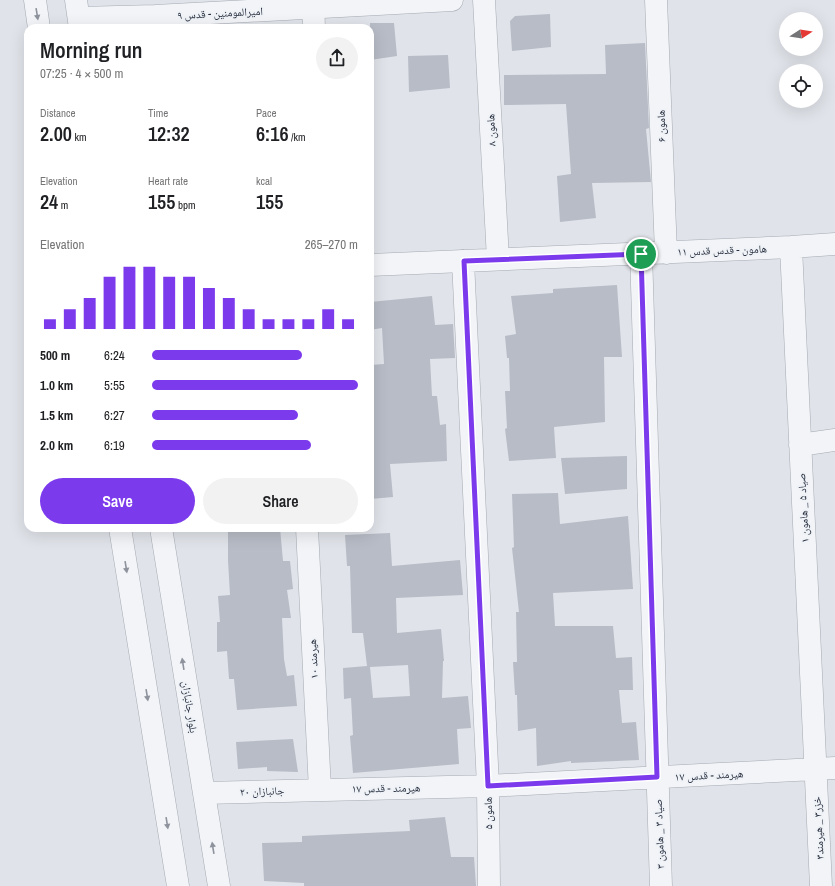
<!DOCTYPE html>
<meta charset="utf-8">
<style>
:root{--surface:#fff;--page:#f2f2f2;--text:#202124;--muted:#757577;--accent:#7c3aed}
body{margin:0;font-family:"Archivo Narrow","Noto Naskh Arabic",sans-serif;background:var(--page);color:var(--text);height:100vh;display:flex;flex-direction:column;font-size:15px;white-space:nowrap}
*{box-sizing:border-box;margin:0}
p{font-size:13px;color:var(--muted)}
.icon{flex:none;width:22px;height:22px;fill:none;stroke:currentColor;stroke-width:2;stroke-linecap:round;stroke-linejoin:round}
.map{position:relative;flex:1;overflow:hidden}
.side{position:absolute;left:24px;top:24px;width:350px;height:508px;display:flex;flex-direction:column;background:var(--surface);border-radius:12px;box-shadow:0 4px 16px #0002}
.side>*{flex:none}
.needle{width:26px;rotate:78deg}
.fabs{position:absolute;left:779px;top:12px;display:grid;gap:8px}
.fabs a{display:grid;place-items:center;width:44px;height:44px;border-radius:50%;background:var(--surface);box-shadow:0 4px 16px #0002;font-size:20px}
.pin{position:absolute;display:grid;place-items:center;width:34px;height:34px;color:#fff;margin:-17px;border:2px solid #fff;border-radius:50%;box-shadow:0 1px 4px #0007}
.round{display:grid;place-items:center;flex:none;width:42px;height:42px;border-radius:21px;background:var(--page)}
.head{display:flex;align-items:center;justify-content:space-between;height:68px;padding:0 16px}
h1{font-size:22px;font-weight:600;line-height:30px}
.stats{display:grid;grid-template-columns:repeat(3,1fr);gap:6px;height:68px;padding:4px 16px}
.stats div{display:grid;align-content:center}
.stats b{font-size:20px;font-weight:600}
.stats small{font-size:11px;font-weight:400}
.stats p{font-size:11px}
.chart{height:112px;padding:8px 16px}
.chart p{display:flex;justify-content:space-between}
.chart svg{width:100%;height:72px;margin-top:4px;stroke:var(--accent);stroke-width:6}
.primary-button{display:flex;gap:8px;margin-top:auto;padding:8px 16px}
.primary-button a{flex:1;height:46px;border-radius:24px;background:var(--accent);color:#fff;font-size:16px;font-weight:600;line-height:46px;text-align:center}
.primary-button a+a{background:var(--page);color:var(--text)}
ul{padding:0 16px;list-style:none;font-size:13px}
li{display:grid;grid-template-columns:64px 48px 1fr;align-items:center;height:30px}
li i{height:10px;border-radius:5px;background:var(--accent)}
.map>svg:first-child{display:block}
.building{fill:#b7bcc6;fill-rule:evenodd}
.lines{fill:none;stroke-linecap:round;stroke-linejoin:round}
.minor-casing{stroke:#a5aab3;stroke-width:23}
.minor{stroke:#f2f4f7;stroke-width:22}
.oneway{fill:#8d929c}
.route-casing{stroke:#fff;stroke-width:8}
.route{stroke:#7c3aed;stroke-width:5}
.labels{text-anchor:middle;stroke-width:3.5;stroke-linejoin:round;paint-order:stroke}
.street-label{font-size:11px;fill:#283040;stroke:#eff2f6}
</style>
<div class="map">
<svg width="835" height="886" viewBox="0 0 835 886">
<rect width="100%" height="100%" fill="#e0e3e9"/>
<path class="building" d="M550 14 551 47 512 51 510 21 515 16Z
M370 23H394L397 56 370 60Z
M645 43 649 128 646 129 651 182 592 183 596 218 560 222 557 176 571 174 566 104 504 105V75L606 74 605 45Z
M448 55 450 88 409 92 408 56Z
M617 285 622 357H604L605 422 554 427 556 458 509 461 505 429 507 428 505 391H510L509 358H507L505 336 516 334 511 296 553 293V289Z
M432 296 435 325 453 324 455 358 430 359 432 396H437L440 425 446 424 447 461 390 464 393 497 370 499V365L384 364 382 328 370 330V302Z
M627 456V489L565 494 561 458Z
M558 493 560 524 628 516 633 589 553 593 555 626H613L616 658 632 657 633 690H619L622 723 636 722 639 760 571 763V761L537 766 536 728 518 731 517 695H515L513 662H517L516 612H519L512 548 514 547 512 494Z
M228 528H280L283 561H290L293 589 287 590 291 618H282L284 659 287 676 294 675 297 706 237 710 234 679H229L227 651 217 652V622H220L218 596 230 595 228 560Z
M390 533 392 566 460 560 463 595 396 598 397 633 441 629 444 661H443L442 698 468 696 471 728 457 729 459 764 353 773 350 736 353 735 351 698 344 699 343 668 367 666 363 633H352L350 566H347L345 535ZM408 665 410 696 373 698 370 667Z
M293 739 298 772 267 771V767L238 769 236 742Z
M445 817 451 857H474L476 886H304V883L264 881 262 843 302 842V836L410 831 409 820Z"/>
<g class="lines">
<g class="minor-casing">
<path id="minor" d="M35 0 39 28
M76 0 80 28
M313 0 314 28
M484 0 498 259
M656 0 666 253
M79 18 155 16 452 0
M791 247 821 886
M641 253 661 886
M463 261 488 786 489 886
M370 265 791 247 835 244
M800 445 835 440
M120 528 178 886
M161 528 219 886
M307 528 320 790
M204 793 488 786 835 768"/>
</g>
<use href="#minor" class="minor"/>
</g>
<defs><path id="oneway-solid" d="M-6-.8H1V-3.2L6.5 0L1 3.2V.8H-6Z"/></defs>
<g class="oneway">
<use href="#oneway-solid" transform="translate(37 14) rotate(81)"/>
<use href="#oneway-solid" transform="translate(126 567) rotate(81)"/>
<use href="#oneway-solid" transform="translate(183 664) rotate(-99)"/>
<use href="#oneway-solid" transform="translate(147 695) rotate(81)"/>
<use href="#oneway-solid" transform="translate(167 823) rotate(81)"/>
<use href="#oneway-solid" transform="translate(213 848) rotate(-99)"/>
</g>
<g class="lines">
<g class="route-casing">
<path id="route" d="M641 254 657 777 488 786 464 261Z"/>
</g>
<use href="#route" class="route"/>
</g>
<g class="labels">
<g class="street-label">
<text transform="translate(220 13) rotate(-3)" y="4">امیرالمومنین - قدس ۹</text>
<text transform="translate(661 126) rotate(-92)" y="4">هامون ۶</text>
<text transform="translate(491 130) rotate(-93)" y="4">هامون ۸</text>
<text transform="translate(722 250) rotate(-2)" y="4">هامون - قدس قدس ۱۱</text>
<text transform="translate(803 508) rotate(-93)" y="4">صیاد ۵ _ هامون ۱</text>
<text transform="translate(313 659) rotate(-93)" y="4">هیرمند ۱۰</text>
<text transform="translate(190 707) rotate(81)" y="4">بلوار جانبازان</text>
<text transform="translate(709 775) rotate(-3)" y="4">هیرمند - قدس ۱۷</text>
<text transform="translate(386 788) rotate(-1)" y="4">هیرمند - قدس ۱۷</text>
<text transform="translate(262 791) rotate(-2)" y="4">جانبازان ۲۰</text>
<text transform="translate(488 813) rotate(-91)" y="4">هامون ۵</text>
<text transform="translate(818 828) rotate(-93)" y="4">خزر۳ _ هیرمند۳</text>
<text transform="translate(659 834) rotate(-92)" y="4">صیاد ۳ _ هامون ۳</text>
</g>
</g>
</svg>
<div class="fabs">
<a><svg class="needle" viewBox="-14 -14 28 28"><path d="M0-13l5 13h-10z" fill="#e53935"/><path d="M0 13l5-13h-10z" fill="#757577"/></svg></a>
<a><svg class="icon" aria-label="locate" viewBox="0 0 24 24"><circle cx="12" cy="12" r="6"/><path d="M12 2v4M12 18v4M2 12h4M18 12h4"/></svg></a>
</div>
<div class="pin" style="left:641px;top:254px;background:#1e9e55"><svg class="icon" aria-label="arrive" viewBox="0 0 24 24"><path d="M6 21V4h12l-3 4 3 4H6"/></svg></div>
<section class="side">
<div class="head"><div><h1>Morning run</h1><p>07:25 · 4 × 500 m</p></div><a class="round"><svg class="icon" aria-label="share" viewBox="0 0 24 24"><path d="M12 15V3M7 8l5-5 5 5M5 13v7h14v-7"/></svg></a></div>
<div class="stats">
<div><p>Distance</p><b>2.00<small> km</small></b></div>
<div><p>Time</p><b>12:32</b></div>
<div><p>Pace</p><b>6:16<small> /km</small></b></div>
</div>
<div class="stats">
<div><p>Elevation</p><b>24<small> m</small></b></div>
<div><p>Heart rate</p><b>155<small> bpm</small></b></div>
<div><p>kcal</p><b>155</b></div>
</div>
<div class="chart"><p><span>Elevation</span>265–270 m</p>
<svg viewBox="0 0 160 44" preserveAspectRatio="none"><path d="M5 44V38M15 44V32M25 44V25M35 44V12M45 44V6M55 44V6M65 44V12M75 44V12M85 44V19M95 44V25M105 44V32M115 44V38M125 44V38M135 44V38M145 44V32M155 44V38"/></svg>
</div>
<ul>
<li><b>500 m</b>6:24<i style="width:73%"></i></li>
<li><b>1.0 km</b>5:55<i style="width:100%"></i></li>
<li><b>1.5 km</b>6:27<i style="width:71%"></i></li>
<li><b>2.0 km</b>6:19<i style="width:77%"></i></li>
</ul>
<div class="primary-button"><a>Save</a><a>Share</a></div>
</section>
</div>
